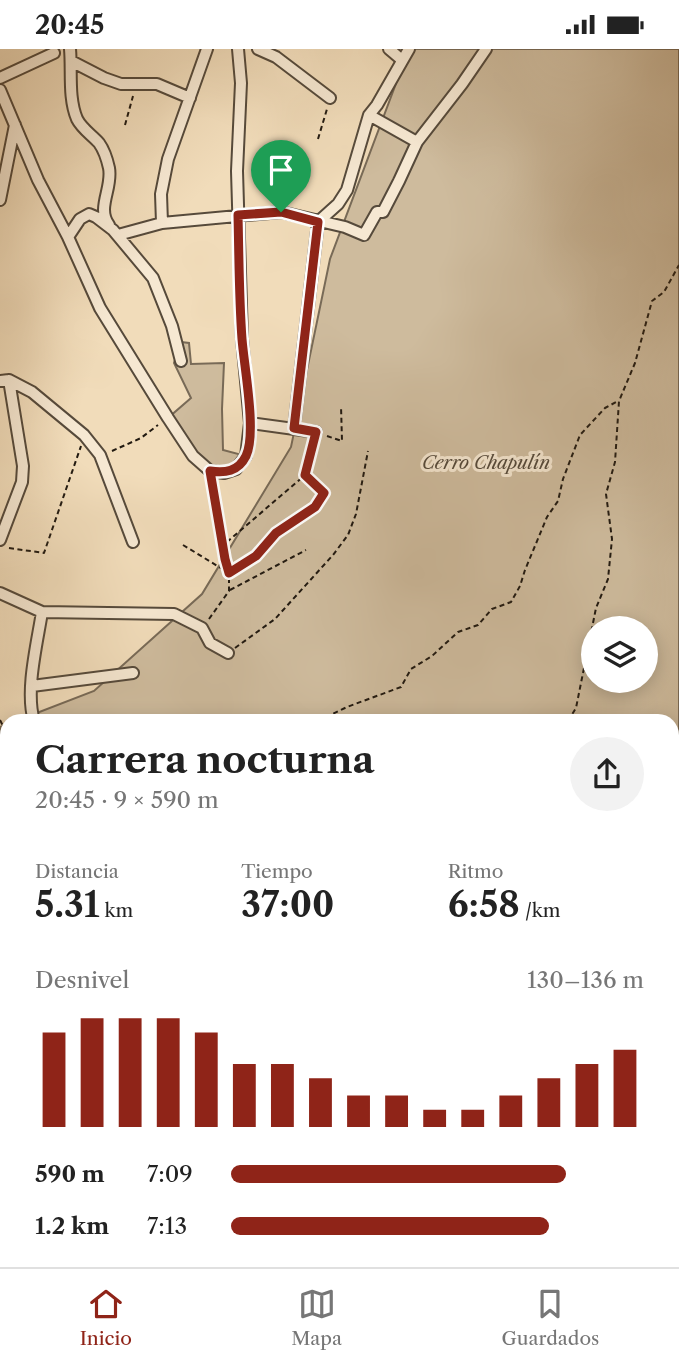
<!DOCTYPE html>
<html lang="es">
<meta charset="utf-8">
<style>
:root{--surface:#fff;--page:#f2f2f2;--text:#222;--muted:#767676;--line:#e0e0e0;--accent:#8f2418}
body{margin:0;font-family:"Libre Caslon Text",serif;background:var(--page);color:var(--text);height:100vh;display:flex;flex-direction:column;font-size:26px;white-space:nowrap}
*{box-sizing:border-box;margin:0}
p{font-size:23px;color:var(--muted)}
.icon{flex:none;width:38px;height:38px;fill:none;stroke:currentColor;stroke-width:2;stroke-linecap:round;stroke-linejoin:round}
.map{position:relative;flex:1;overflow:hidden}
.details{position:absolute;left:0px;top:665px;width:679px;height:553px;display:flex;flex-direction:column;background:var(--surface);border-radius:21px 21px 0 0;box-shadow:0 4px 18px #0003}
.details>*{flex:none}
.buttons{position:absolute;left:581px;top:567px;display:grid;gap:14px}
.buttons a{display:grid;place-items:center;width:77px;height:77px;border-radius:50%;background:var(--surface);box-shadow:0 4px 18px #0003;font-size:35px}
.pin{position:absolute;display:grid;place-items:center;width:60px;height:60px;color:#fff;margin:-72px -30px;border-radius:50% 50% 50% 0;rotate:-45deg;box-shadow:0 0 7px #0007}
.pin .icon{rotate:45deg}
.round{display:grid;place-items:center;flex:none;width:74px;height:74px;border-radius:37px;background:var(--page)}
.summary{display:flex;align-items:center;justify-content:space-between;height:119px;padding:0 35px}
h1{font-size:38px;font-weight:700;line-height:52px}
.figures{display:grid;grid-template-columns:repeat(3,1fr);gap:10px;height:119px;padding:7px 35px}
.figures div{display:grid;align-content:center}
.figures b{font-size:35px;font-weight:700}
.figures small{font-size:19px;font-weight:400}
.figures p{font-size:19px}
.chart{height:196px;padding:14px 35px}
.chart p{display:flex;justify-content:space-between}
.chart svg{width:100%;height:126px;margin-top:7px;stroke:var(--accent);stroke-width:6}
ul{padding:0 35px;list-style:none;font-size:23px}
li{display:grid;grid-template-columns:112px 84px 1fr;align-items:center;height:52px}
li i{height:18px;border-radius:9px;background:var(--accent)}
.status{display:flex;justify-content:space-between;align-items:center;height:49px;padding:0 35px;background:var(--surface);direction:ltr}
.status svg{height:19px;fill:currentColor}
.dock{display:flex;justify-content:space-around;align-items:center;height:98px;border-top:2px solid var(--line);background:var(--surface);font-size:19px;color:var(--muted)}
.dock a{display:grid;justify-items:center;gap:4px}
.dock .current{color:var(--accent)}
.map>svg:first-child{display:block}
.green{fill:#cebb9d;stroke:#786a57;stroke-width:2;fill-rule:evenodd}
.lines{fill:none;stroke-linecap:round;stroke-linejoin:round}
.minor-casing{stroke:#564a3b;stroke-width:14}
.path{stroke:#221a11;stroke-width:2;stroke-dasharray:5 3.5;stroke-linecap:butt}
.minor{stroke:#f6e8d2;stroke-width:10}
.route-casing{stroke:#fff;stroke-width:14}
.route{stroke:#8f2418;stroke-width:9}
.labels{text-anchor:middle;stroke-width:6;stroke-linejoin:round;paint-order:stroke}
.park-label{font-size:18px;font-style:italic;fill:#564a3b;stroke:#f6e8d2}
</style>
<div class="status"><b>20:45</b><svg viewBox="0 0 49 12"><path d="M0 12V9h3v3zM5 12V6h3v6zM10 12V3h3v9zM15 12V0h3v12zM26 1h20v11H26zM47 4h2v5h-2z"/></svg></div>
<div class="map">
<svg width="679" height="1218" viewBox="0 0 679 1218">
<rect width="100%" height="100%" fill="#f1dcba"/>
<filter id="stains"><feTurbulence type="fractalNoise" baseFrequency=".00286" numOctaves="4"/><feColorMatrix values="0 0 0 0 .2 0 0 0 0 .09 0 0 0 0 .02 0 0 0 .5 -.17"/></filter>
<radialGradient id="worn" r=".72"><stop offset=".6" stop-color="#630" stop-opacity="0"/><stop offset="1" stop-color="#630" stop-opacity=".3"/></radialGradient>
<path class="green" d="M409 0H679V1218H26L24 1211H672V672H16L94 642 202 545 291 398 330 210ZM593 579H646V632H593Z
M181 293 189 294 191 315 224 314 222 360 223 401 246 407 236 420 210 422 168 369 191 349 174 314Z
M7 675V1162L0 1154V678Z"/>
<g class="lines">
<g class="minor-casing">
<path id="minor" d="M70 0C72 22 68 49 77 70 82 80 92 86 99 94 104 101 107 110 109 119 113 139 96 159 109 176
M258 0 276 8 330 49
M389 0 402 11
M71 12 104 29 121 35H157L190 49
M0 29 54 4
M0 41 38 131 68 188 100 259 168 369 193 407 210 422 224 424 236 420 246 407 250 374 242 290 237 122 241 34 238 0
M369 66 417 93
M0 151 15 76
M162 174 161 145 168 110 207 0
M118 186 162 174 281 163 345 178 364 186 377 163H383L399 132 417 93 462 35 486 0
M68 188 80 170 89 165 96 168 113 181 153 229 172 277 181 312
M0 332 9 331 32 343 84 386 100 406 133 493
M250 374 316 383
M294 379 318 173 338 155 347 141 369 66 377 56 409 0
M0 491 22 433 23 417 9 331
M0 544 42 563 174 565 202 579 210 594 228 604
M32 637 133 624
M34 672C25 642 37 595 42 563
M0 691H7
M0 1065 7 1071
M65 1218 66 1211"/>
</g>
<path class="path" d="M125 76 133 47
M318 90 327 60
M327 387 342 392 341 357
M112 402 141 389 158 376
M183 496 229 524 255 507 276 484 315 458 324 444 306 427
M9 499 44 504 81 397
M225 510 227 493 305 426 313 394
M230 541 306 501
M209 570 229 542V524L225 510 212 433
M235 599 275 570 333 506 348 486 356 465 368 402
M0 671 4 679
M318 672 347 658 401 638 411 620 432 607 458 583 478 576 492 560 511 553 520 537 525 521 547 468 558 452 563 430 580 386 605 359 618 352
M568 672 576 659 596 559 608 530 612 490 606 445 615 413 619 352 635 314 652 252 664 243 679 216
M0 783 7 791
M0 837 5 845 0 856
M0 886 7 888
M0 1142 5 1150
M0 1151 7 1150
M22 1218 55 1213
M387 1218 390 1211"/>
<use href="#minor" class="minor"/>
</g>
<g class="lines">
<g class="route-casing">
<path id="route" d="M281 163 318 173 294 379 316 383 305 426 324 444 315 458 276 484 256 507 229 524 225 510 210 422C225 424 238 423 246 407 257 384 244 317 242 290 239 249 239 207 238 166Z"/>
</g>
<use href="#route" class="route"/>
</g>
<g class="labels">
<g class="park-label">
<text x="486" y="420">Cerro Chapulín</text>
</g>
</g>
<rect width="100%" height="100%" filter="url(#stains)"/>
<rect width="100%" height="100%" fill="url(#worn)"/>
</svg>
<div class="buttons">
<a><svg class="icon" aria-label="layers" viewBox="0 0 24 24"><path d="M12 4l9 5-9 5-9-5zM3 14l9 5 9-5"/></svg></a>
</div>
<div class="pin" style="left:281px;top:163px;background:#1e9e55"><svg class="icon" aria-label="arrive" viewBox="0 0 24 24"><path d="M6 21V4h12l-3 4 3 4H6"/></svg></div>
<section class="details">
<div class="summary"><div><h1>Carrera nocturna</h1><p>20:45 · 9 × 590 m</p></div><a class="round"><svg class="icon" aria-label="share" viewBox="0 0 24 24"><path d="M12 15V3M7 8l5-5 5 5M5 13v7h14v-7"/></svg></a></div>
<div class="figures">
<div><p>Distancia</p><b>5.31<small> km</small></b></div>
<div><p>Tiempo</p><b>37:00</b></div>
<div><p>Ritmo</p><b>6:58<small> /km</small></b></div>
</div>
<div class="chart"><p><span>Desnivel</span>130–136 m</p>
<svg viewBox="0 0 160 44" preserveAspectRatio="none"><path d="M5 44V11M15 44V6M25 44V6M35 44V6M45 44V11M55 44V22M65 44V22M75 44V27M85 44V33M95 44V33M105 44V38M115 44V38M125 44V33M135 44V27M145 44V22M155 44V17"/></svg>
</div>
<ul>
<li><b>590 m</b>7:09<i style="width:81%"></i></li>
<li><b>1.2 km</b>7:13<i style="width:77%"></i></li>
</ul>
</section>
</div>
<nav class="dock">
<a class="current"><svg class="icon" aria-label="home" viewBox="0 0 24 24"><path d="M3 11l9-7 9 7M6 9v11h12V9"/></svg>Inicio</a>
<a><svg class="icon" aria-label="map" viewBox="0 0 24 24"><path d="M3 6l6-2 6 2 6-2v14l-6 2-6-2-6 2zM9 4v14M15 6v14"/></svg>Mapa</a>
<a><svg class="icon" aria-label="saved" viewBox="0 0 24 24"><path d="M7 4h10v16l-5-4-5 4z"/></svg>Guardados</a>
</nav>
